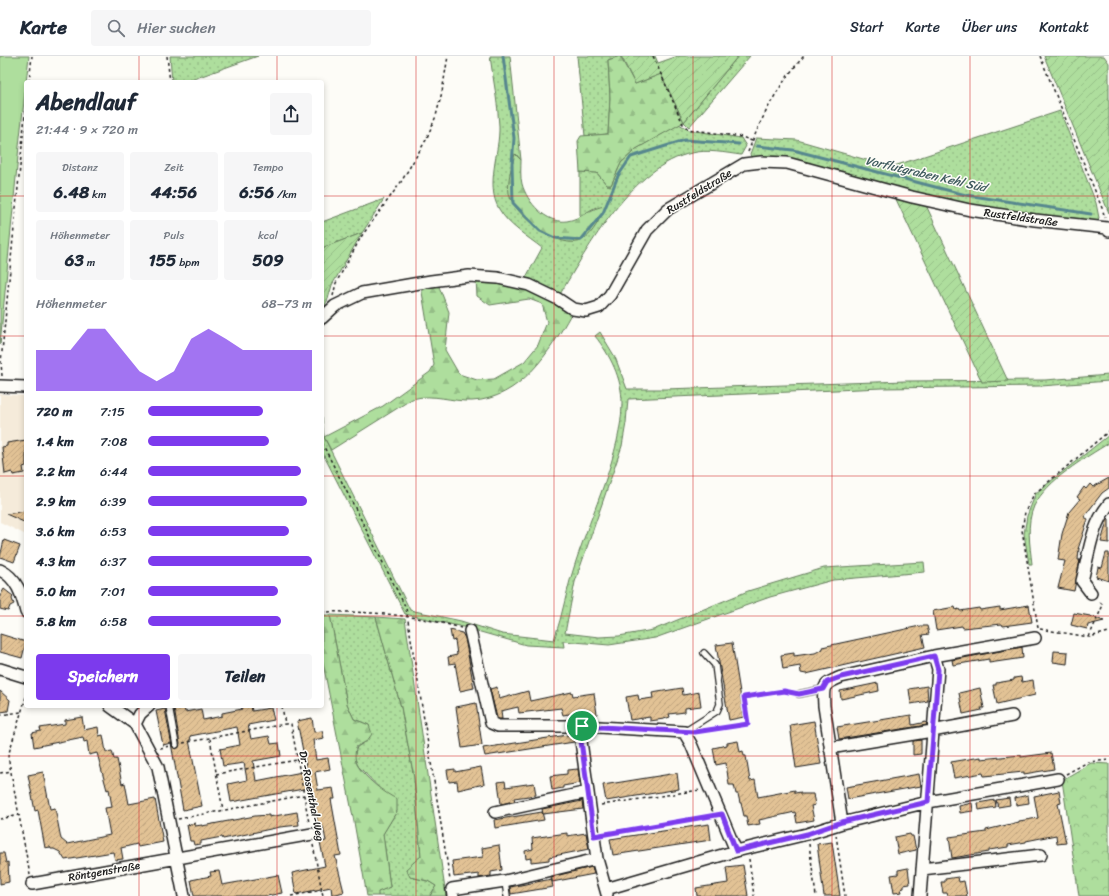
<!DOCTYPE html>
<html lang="de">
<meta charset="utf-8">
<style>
:root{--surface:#fff;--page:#f6f6f7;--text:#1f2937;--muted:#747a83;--line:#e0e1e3;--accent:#7c3aed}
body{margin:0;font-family:Sriracha,sans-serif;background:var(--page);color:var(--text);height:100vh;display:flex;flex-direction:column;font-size:15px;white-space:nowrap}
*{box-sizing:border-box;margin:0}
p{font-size:13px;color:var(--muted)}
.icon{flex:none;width:22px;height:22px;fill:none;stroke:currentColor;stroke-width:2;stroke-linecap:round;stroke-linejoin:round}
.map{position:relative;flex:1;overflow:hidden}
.side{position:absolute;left:24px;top:24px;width:300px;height:628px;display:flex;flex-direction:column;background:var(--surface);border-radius:4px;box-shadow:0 2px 6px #0003}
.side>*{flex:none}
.pin{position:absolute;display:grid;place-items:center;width:34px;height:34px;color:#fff;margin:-17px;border:2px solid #fff;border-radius:50%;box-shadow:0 1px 4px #0007}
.round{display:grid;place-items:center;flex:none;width:42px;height:42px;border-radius:4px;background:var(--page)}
.head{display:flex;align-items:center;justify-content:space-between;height:68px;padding:0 12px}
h1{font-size:22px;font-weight:700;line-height:30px}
.metrics{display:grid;grid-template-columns:repeat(3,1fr);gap:6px;height:68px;padding:4px 12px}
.metrics div{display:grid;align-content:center;border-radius:4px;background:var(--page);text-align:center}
.metrics b{font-size:17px;font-weight:700}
.metrics small{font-size:11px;font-weight:400}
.metrics p{font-size:11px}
.chart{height:112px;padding:8px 12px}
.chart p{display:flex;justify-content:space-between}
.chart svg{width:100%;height:72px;margin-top:4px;fill:var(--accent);opacity:.7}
.primary-button{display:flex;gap:8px;margin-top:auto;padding:8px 12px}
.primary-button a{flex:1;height:46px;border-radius:4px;background:var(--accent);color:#fff;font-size:16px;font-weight:700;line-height:46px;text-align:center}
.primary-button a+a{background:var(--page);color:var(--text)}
ul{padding:0 12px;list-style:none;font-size:13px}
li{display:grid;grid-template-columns:64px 48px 1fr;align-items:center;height:30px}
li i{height:10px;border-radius:5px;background:var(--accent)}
header{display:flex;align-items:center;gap:24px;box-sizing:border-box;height:56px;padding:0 20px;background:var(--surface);border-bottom:1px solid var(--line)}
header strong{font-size:19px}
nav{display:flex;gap:22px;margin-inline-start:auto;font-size:14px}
.search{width:280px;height:36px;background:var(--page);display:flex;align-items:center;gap:10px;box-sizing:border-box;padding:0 14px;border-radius:4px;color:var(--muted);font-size:15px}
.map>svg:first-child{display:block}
.built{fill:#f5ebda}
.grass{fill:url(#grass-dots);stroke:#657d5c}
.forest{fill:url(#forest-firs);stroke:#657d5c}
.park{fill:url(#park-crowns);stroke:#657d5c}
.garden{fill:url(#garden-furrows);stroke:#657d5c}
.pitch{fill:#aede9d;stroke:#657d5c}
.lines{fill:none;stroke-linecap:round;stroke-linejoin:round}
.stream{stroke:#57878e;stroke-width:3}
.building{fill:url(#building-hatch);stroke:#1c1c1c}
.service-casing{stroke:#1c1c1c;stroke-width:8}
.minor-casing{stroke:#1c1c1c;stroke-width:14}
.path{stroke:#1c1c1c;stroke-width:1.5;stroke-dasharray:3 3;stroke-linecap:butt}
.service{stroke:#fdfcf7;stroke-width:5.5}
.minor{stroke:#fdfcf7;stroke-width:11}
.route-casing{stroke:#fff;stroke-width:8}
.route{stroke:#7c3aed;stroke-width:5}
.grid{fill:none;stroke:#d62828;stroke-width:1;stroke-opacity:0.55}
.labels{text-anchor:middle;stroke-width:3;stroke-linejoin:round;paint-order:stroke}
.street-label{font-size:11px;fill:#1c1c1c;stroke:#fdfcf7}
.water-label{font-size:12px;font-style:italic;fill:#3f5b5e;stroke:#fdfcf7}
</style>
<header>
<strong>Karte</strong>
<div class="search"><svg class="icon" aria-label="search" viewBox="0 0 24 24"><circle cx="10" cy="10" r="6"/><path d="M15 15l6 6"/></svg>Hier suchen</div>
<nav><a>Start</a><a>Karte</a><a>Über uns</a><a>Kontakt</a></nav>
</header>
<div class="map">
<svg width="1109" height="840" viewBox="0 0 1109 840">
<defs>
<pattern id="grass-dots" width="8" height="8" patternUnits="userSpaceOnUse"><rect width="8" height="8" fill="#aede9d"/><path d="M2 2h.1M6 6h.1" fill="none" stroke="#95be87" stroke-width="1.8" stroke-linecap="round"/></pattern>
<pattern id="forest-firs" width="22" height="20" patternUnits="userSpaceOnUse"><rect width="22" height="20" fill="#aede9d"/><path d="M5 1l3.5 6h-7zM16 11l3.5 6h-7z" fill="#95be87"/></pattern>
<pattern id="park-crowns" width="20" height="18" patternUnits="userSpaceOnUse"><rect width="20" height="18" fill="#aede9d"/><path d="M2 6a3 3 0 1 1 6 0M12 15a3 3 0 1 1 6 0" fill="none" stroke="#95be87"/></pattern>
<pattern id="garden-furrows" width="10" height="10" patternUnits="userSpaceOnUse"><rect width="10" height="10" fill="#aede9d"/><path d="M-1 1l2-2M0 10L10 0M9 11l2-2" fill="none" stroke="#95be87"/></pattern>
<pattern id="building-hatch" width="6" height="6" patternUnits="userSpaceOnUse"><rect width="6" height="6" fill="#e2c295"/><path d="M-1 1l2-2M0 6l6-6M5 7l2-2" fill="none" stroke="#c1a680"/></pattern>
</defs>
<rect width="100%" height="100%" fill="#fdfcf7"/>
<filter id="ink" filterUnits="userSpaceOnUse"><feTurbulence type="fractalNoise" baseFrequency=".025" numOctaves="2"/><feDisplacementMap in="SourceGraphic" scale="8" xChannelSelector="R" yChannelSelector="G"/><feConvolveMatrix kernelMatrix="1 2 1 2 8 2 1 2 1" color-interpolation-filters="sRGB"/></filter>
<g filter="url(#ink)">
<path class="built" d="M0 338 26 340V477L24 478 0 466Z"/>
<path class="grass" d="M170 0H258L185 26H172Z
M490 0H510L521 104 516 98 510 117 541 176 565 185H581L596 151 580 160V116L597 117 607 129H611L621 107 636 93 679 68 689 74 741 82 746 90 741 99C726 97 707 93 692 97 633 109 588 191 559 240L525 223 542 192C528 181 508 169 499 153 485 129 500 96 499 70 498 46 493 23 490 0Z
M577 0H620L608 4 610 42 608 78 585 80Z
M738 0H750L689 71 684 66Z
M1060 55 1096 147 1099 162 1095 166 1062 164 959 147 752 103 750 98 756 82 797 84 891 111Z
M384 143 362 177 322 192V166Z
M600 276 615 301 627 333H665L906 325 1045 324 1109 319V325L1041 330 882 332 628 343 626 367 622 390 575 526 565 577 599 581 619 580 653 574 748 535 824 512 924 506 925 516 833 524 770 541 655 582 609 589 563 585 564 591 526 589 463 571 405 558 322 396V361L324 381 410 554 461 565 502 578 554 584C563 558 567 530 576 505 591 459 622 395 622 347 622 322 610 299 595 280Z
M1109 379V387C1085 402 1047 424 1034 450 1026 468 1030 489 1032 508H1029L1024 478 1027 460 1036 437Z
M330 559 376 561 401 651 414 722 421 800 410 821 428 825 436 830 430 840H378L377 836 390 831 383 778 397 755 385 738 358 710 354 700 357 691 367 685 369 669 354 663 347 648Z"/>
<path class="forest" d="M620 0 635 28 661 18 684 66 636 93 621 107 611 129H607L597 117 580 116 578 85 581 80 608 78 610 42 608 4Z
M515 98 521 104C521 111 520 121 522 128 527 146 546 168 567 165 581 163 591 151 606 150 600 161 594 178 582 184 561 196 512 158 509 137 507 124 512 110 515 98Z
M476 223 508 225 550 243 571 258C550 296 520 343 472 345 451 346 434 337 412 343L331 394 324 381 383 350 430 316 434 309 421 230 438 228 449 256 445 294 459 318 477 324 494 323 524 306 538 289 547 266 542 248 529 243 490 249 477 240Z
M322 559H330L347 648 354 663 369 669 372 678 367 685 356 691C355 698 354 704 358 710 364 721 385 738 397 743V755L383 778 390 831 378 836V840H367L354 766 322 602Z
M376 561 405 563 446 840H430L436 830 428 825 410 821 406 813 421 800 414 722 401 651Z"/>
<path class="park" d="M1091 707 1109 708V840H1079L1062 724Z"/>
<path class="garden" d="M621 0H655L658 7 678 0H738L684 66 661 18 635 28Z
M1044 0H1104L1109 7V157Z
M894 139 925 147 1008 325 982 326Z
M362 177 332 229 328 243 322 255V192Z"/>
<path class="pitch" d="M0 0H29L19 90 0 288Z"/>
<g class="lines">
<path class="stream" d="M503 0 514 82 512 108 513 147 540 175 555 182 581 184 603 157 618 120 631 101 685 84 739 88
M757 90 793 94 966 139 1091 158"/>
</g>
<path class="building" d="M26 384V410L23 411 24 417 13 419 12 416 5 418 2 391 7 390V387Z
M1109 422V432L1102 437 1084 461 1088 463 1078 493 1079 492 1078 504H1080L1074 535 1058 532 1065 505 1058 504 1062 478 1069 456 1080 443 1077 441 1084 431 1086 433 1090 428 1093 431Z
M26 455V467L6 458Z
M1108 462 1109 463V487L1101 486Z
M4 484 20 490 14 506 0 501Z
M1106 497H1109V525L1096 521 1098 511 1102 512Z
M4 533 13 540 12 543 14 548 10 550 8 555 0 553V540Z
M1029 549 1032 566 1003 570 1002 568 963 572 962 570 936 574 933 555 955 551 956 554 959 553 960 555 979 552 980 554 1000 551V554Z
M1074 557 1090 560 1104 565 1088 569 1087 573 1071 569Z
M920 570H927L929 578 922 579 925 591 806 618 801 617 800 610 783 613 781 599 794 597V600L815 597 823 593 822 591Z
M450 574 462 577 465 582 474 632 460 635 455 607 449 608 448 601 457 599 455 584 452 585Z
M0 578 26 586 22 602 0 596Z
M732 587 744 661 729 664 716 589Z
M1022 591 1023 602 989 607V603L953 609 952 604Z
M1054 595 1068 596 1067 608 1053 606Z
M1021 621 1022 626 1033 624 1035 639 997 648 993 629H996V627L1014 624V622Z
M878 627 879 635 841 643 840 635Z
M927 630 928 645 911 648 909 633Z
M497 631 499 643 528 635 530 645 572 636 573 640 594 637 597 658 583 661 582 656 563 659 561 652 519 657 518 651 501 655 502 663H499L497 662 490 633Z
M682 632 683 639 699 636 701 650 685 652V656L669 658 670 661 664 663 650 665V661L630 664 626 641 638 639 639 644 653 642 652 637Z
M980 632 984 652H981L982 654 963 658 959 637Z
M0 635 10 644 8 655 0 656Z
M476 647 482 689 462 692 456 651Z
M184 650 185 656 201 653 203 664 222 660V657L242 653 241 650H251L252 655 271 652 274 664 248 669 251 683 269 680 271 688 279 687 281 700 253 705 256 725 307 715 297 665 312 662 314 676 322 675 324 682 313 684 316 704 328 702 330 713 315 716 318 734 333 732 335 743H331L341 799 335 800 344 836 332 839 331 831 296 838 292 817 325 810 320 786 326 785 323 770 318 771 314 746 311 747 309 732 231 746 228 728 247 724 244 707 223 710 220 693 240 689 237 671 190 680 191 684H189L202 750 183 754 171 687 163 689 156 655 165 653 172 690 176 693 180 688 174 652Z
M911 659 912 669 926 666 927 669 839 683 837 671Z
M82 661 84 674 98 671 99 680 103 679 106 696 112 695 114 703H117L122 728 125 727 129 748 155 743 163 786 138 791 137 788 121 792 123 803 115 804 113 796 65 804 60 796 54 793H51L50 791 45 792 38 754 35 755 28 719 43 716 50 753 55 752 61 783 67 788 110 779 105 752 112 751 109 733 107 734 97 697 89 699 87 685 84 686 83 681 34 691 32 677 41 675 40 672 65 668V664Z
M814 665 821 708 796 712 790 669Z
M574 678V686L485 700 483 692Z
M921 684V698L913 699V685Z
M738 685 740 696 743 695 744 700H746L750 725 755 724 758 741 795 734V737L801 736V738H813L815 749 811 750 814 764 797 767 795 756 759 764 760 768 748 770 746 760H744L741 747H740L738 738H736L734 729H729L726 707 716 709 713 692 727 689V687Z
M1051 697 1054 713 1024 718V716L984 720 983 717 954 722 951 706 981 701V703L1021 699V701Z
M481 711 484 728 458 734 457 725 449 726 447 714 455 713V716Z
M578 713 580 727 563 730V732L552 734 550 720 567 718V714Z
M677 717 679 733 606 745 603 729Z
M919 718 921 730 848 743 846 731Z
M505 725 506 731 534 727 536 739 514 742 515 745 501 748 498 726Z
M1059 735 1061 747 1058 748 1066 787 1057 788 1056 779 1026 785V786L1008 789V791L989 794V796L952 802 949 781 986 776V774L1019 766V765L1038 762 1034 740Z
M1028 739 1029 747 1016 749 1015 742Z
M1009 742 1010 749 998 751 996 744Z
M995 744 996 751 979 754 978 747Z
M582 745 583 753 543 758 542 753Z
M972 747 973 755 960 757 959 750Z
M297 756 299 769 280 771 223 783 222 781 201 785V788L194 789 193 785H190L187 769 195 767V770L202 769V770L255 760 269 759V761Z
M542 756 544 764 495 772 494 764Z
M709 768 711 784 613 799 610 783Z
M567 777V780L586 777 589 793 549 801V804L531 806V802L526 803 525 795 533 793 532 782Z
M910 778 911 780H913L916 794 898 798 895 781Z
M832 786 840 840H824L817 788Z
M499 789 502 814 491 816V820L479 822V818L454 821 452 805 483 801 482 792Z
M0 797H4L6 807 8 806 9 826 0 828Z
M743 809 748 840H697L696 832 728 827 726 811Z
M592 811 594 818 552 826 553 831 511 838 510 831 552 823V826L551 821Z
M908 812 910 828 904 829V832L901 833 902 836 894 837 891 819 898 818V814Z
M219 815 222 829 278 819 282 837 267 840H194L191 824 211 820 210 816Z
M958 821 959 826 964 825 967 840H948L947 837H943L941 826H945V823Z"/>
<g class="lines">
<g class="service-casing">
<path id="service" d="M799 638 823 633
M169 650 176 689
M684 676 717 655 720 648 715 609 704 597
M505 825 507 840"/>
</g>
<g class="minor-casing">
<path id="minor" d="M322 262 335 250 362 237 431 225 469 220 498 222 529 229 558 243 573 253 586 255 599 251 610 239 647 174 668 153 744 108 761 106 787 107 912 141 970 154 1035 164 1107 172 1109 175
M0 330 26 331
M0 514C17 522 22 539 26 556
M1091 537 1082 525C1089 498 1091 470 1109 448
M470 575 491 667 498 670H582L684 676 691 688 736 795
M0 613 26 621
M110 650 135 668 158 711 184 840
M135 668 140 658 149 650
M582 670 581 685 597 803 607 838
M830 692 932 675 1012 660
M495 756 588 736
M842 767 824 650C823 630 822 629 841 621L934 600 1035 582
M922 813 1041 799
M32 828 312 778
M606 833 736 795 807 778 842 767 928 746 1058 723
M453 840 452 833 505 825 597 803
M920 840 938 613 934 600"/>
</g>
<path class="path" d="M167 0 170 26
M653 0 683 68 688 73 742 81 752 85
M1040 0 1102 152 1105 162
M29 26 32 0
M748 96C762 60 778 29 804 0
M333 240 336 227 361 181 401 126 426 84 436 60 442 36 448 0
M2 320 1 306 26 49
M322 387 406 552 450 824
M322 556C368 555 417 559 461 572
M1038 572 1022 474 1025 456 1034 438 1109 375
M1040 573 1089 581 1109 576
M1089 581 1103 549 1098 544
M26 641 8 700 30 819
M282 650 285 668H291L309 767
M0 659 21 656
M701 675 748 668 744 641 784 635 791 637
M210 683 223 754
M183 687 285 668
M160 692 170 690
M0 717 11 715
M216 718 297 704
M1066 718 1088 706 1109 704
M601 749 700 734
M0 763 20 759
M178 763 304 739
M604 779 711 760
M836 779 845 840
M809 788 816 840
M313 789 323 840
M749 803 754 840
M291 840 322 834"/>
<use href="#service" class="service"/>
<use href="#minor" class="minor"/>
</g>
</g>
<g class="lines" filter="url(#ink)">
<g class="route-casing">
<path id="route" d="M934 600 938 614 928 746 842 766 807 778 736 795 722 758 594 780 581 685 582 670 695 676 748 668 744 641 784 635 799 638 823 633 827 626 841 621Z"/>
</g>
<use href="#route" class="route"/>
</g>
<path class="grid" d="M139 0V26M277 0V26M416 0V840M554 0V840M693 0V840M832 0V840M970 0V840M0 140H26M322 140H1109M0 280H26M322 280H1109M0 420H26M322 420H1109M0 560H26M322 560H1109M139 650V840M277 650V840M0 700H1109"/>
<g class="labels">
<g class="street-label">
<text transform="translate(699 135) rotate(-32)" y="4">Rustfeldstraße</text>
<text transform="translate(1021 161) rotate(8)" y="4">Rustfeldstraße</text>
<text transform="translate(312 740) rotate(79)" y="4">Dr.-Rosenthal-Weg</text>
<text transform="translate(104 815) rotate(-10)" y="4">Röntgenstraße</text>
</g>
<g class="water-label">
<text transform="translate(926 118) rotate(13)" y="4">Vorflutgraben Kehl Süd</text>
</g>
</g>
</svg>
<div class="pin" style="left:582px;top:670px;background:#1e9e55"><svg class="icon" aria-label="arrive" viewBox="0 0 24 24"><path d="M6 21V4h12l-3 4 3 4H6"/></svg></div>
<section class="side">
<div class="head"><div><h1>Abendlauf</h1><p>21:44 · 9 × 720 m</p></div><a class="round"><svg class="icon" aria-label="share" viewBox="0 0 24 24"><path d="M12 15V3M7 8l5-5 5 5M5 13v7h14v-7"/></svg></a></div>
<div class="metrics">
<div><p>Distanz</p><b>6.48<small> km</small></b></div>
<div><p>Zeit</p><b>44:56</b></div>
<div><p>Tempo</p><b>6:56<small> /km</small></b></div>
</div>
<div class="metrics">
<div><p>Höhenmeter</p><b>63<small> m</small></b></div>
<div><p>Puls</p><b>155<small> bpm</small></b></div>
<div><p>kcal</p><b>509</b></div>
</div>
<div class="chart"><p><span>Höhenmeter</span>68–73 m</p>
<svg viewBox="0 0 160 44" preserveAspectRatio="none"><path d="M0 44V19L10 19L20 19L30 6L40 6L50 19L60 32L70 38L80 32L90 12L100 6L110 12L120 19L130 19L140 19L150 19L160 19V44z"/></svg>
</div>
<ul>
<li><b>720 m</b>7:15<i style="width:70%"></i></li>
<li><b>1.4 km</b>7:08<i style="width:74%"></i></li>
<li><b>2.2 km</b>6:44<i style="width:93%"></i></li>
<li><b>2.9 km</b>6:39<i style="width:97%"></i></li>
<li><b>3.6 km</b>6:53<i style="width:86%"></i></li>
<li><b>4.3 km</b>6:37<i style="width:100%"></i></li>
<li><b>5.0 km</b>7:01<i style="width:79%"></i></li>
<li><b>5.8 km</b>6:58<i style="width:81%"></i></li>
</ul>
<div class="primary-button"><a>Speichern</a><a>Teilen</a></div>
</section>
</div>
